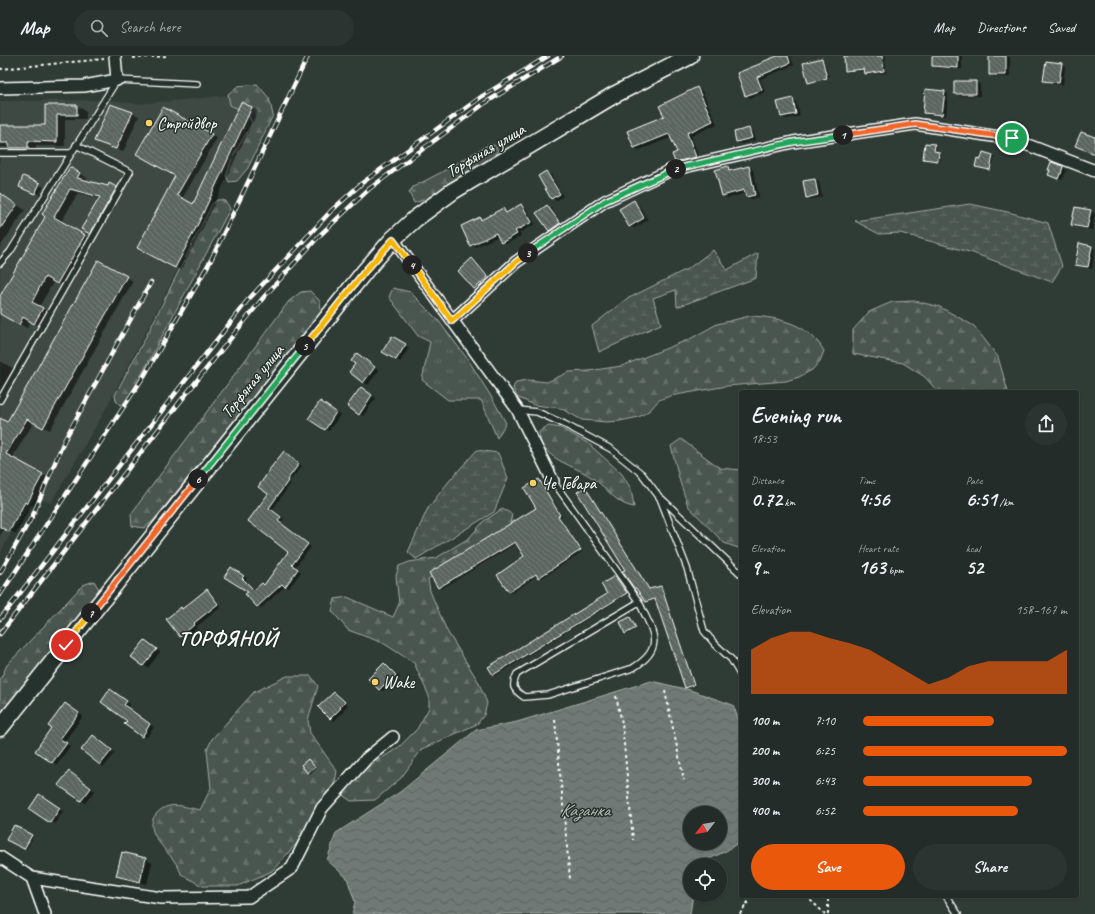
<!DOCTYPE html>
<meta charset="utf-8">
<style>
:root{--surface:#232c28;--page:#2b3430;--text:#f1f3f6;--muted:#a3a7a8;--line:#404845;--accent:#ea580c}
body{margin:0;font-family:Caveat,sans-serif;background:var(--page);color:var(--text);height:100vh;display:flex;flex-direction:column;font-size:15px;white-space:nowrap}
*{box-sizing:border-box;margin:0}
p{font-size:13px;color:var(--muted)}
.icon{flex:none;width:22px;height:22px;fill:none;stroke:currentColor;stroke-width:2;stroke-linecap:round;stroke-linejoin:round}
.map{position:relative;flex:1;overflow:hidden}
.sheet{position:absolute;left:739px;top:334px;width:340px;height:508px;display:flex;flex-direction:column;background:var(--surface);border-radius:4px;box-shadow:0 1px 3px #0004,0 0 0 1px var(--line)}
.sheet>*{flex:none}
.needle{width:26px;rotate:239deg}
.controls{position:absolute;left:683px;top:750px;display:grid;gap:8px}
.controls a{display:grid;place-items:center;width:44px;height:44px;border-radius:50%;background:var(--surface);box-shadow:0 1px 3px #0004,0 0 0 1px var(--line);font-size:20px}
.pin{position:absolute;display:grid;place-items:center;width:34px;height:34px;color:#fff;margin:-17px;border:2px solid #fff;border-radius:50%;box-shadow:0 1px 4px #0007}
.km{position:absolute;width:20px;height:20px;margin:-10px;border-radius:50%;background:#222;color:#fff;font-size:11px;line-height:20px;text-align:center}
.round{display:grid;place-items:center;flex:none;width:42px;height:42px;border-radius:21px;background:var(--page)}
.overview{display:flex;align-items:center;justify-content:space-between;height:68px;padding:0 12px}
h1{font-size:22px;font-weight:700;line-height:30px}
.figures{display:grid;grid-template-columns:repeat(3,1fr);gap:6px;height:68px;padding:4px 12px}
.figures div{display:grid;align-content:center}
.figures b{font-size:20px;font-weight:700}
.figures small{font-size:11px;font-weight:400}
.figures p{font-size:11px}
.chart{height:112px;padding:8px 12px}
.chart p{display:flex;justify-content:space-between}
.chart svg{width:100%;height:72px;margin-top:4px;fill:var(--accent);opacity:.7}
.cta{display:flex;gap:8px;margin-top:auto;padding:8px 12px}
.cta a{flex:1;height:46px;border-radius:24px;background:var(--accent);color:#fff;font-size:16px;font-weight:700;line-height:46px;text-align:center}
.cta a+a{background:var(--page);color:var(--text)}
ul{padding:0 12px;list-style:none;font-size:13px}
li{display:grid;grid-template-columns:64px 48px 1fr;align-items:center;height:30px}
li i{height:10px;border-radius:5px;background:var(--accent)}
header{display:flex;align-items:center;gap:24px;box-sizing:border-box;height:56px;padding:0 20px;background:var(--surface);border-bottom:1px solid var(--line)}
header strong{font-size:19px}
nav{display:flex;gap:22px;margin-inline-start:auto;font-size:14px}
.search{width:280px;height:36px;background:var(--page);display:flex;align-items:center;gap:10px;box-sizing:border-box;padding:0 14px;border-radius:22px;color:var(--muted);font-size:15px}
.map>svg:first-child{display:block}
.built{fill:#3c4842}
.grass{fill:url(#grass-tufts);stroke:#a4aaa7}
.forest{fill:url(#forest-firs);stroke:#a4aaa7}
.wetland{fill:url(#wetland-marsh);stroke:#a4aaa7}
.water{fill:url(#water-waves);stroke:#a9afac;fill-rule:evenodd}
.shadow{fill:#0007}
.building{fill:url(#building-back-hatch);stroke:#fff}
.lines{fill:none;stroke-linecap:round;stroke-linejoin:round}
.lane-casing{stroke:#fff;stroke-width:8}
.street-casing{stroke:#fff;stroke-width:14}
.secondary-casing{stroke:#fff;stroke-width:19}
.path{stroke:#fff;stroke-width:2;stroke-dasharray:3 3;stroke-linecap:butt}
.lane{stroke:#26332d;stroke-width:5.5}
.street{stroke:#26332d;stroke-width:11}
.secondary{stroke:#26332d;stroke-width:16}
.rail-casing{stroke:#fff;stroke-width:4.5}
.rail{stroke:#26332d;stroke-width:3;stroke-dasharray:9;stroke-linecap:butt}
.split-1-casing{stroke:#fff;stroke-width:8}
.split-2-casing{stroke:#fff;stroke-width:8}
.split-3-casing{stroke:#fff;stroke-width:8}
.split-4-casing{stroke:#fff;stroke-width:8}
.split-5-casing{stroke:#fff;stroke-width:8}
.split-6-casing{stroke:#fff;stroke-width:8}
.split-7-casing{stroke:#fff;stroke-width:8}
.split-8-casing{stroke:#fff;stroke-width:8}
.split-1{stroke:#f0652b;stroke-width:5}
.split-2{stroke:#22a559;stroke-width:5}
.split-3{stroke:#22a559;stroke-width:5}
.split-4{stroke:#f5b400;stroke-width:5}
.split-5{stroke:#f5b400;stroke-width:5}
.split-6{stroke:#22a559;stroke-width:5}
.split-7{stroke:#f0652b;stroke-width:5}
.split-8{stroke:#f5b400;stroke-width:5}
.poi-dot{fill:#ffd166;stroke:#26332d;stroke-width:1.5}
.labels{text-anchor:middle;stroke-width:3;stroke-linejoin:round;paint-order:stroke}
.poi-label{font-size:17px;fill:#fff;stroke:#26332d;text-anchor:start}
.street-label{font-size:17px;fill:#fff;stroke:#26332d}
.water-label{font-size:18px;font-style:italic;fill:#b8bcba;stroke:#26332d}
.district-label{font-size:21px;font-weight:bold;letter-spacing:1px;fill:#fff;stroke:#26332d}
</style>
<header>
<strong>Map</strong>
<div class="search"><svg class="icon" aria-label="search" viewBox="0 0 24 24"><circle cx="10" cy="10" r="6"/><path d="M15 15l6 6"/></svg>Search here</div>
<nav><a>Map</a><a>Directions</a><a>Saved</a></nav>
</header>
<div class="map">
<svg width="1095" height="858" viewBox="0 0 1095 858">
<defs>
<pattern id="grass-tufts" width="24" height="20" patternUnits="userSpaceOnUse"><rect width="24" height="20" fill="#4a544f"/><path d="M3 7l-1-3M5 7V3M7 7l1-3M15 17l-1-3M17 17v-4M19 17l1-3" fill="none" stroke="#656e69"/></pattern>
<pattern id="forest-firs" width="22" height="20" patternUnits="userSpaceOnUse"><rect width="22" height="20" fill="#4a544f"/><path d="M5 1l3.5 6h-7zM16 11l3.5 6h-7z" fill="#656e69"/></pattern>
<pattern id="wetland-marsh" width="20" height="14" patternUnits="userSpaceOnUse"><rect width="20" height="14" fill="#4a544f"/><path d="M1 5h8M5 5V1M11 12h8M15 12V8" fill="none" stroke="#656e69"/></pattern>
<pattern id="water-waves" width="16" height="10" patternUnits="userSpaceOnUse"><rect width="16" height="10" fill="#707975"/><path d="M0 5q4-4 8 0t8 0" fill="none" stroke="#5e6260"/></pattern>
<pattern id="building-back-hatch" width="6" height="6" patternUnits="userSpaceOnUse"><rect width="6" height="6" fill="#5b6661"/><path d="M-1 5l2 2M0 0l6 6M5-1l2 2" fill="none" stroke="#747d79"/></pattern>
</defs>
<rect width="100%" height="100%" fill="#2f3b35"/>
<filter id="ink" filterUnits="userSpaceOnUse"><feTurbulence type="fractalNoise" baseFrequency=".025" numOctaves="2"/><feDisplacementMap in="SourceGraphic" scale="8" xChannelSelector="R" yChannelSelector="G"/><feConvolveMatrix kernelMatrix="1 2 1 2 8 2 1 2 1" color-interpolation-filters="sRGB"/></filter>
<g filter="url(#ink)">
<path class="built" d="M264 36 262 42 159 251 103 358 51 447 35 442 10 479 0 498V45L109 44 138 48Z"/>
<path class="grass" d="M393 232 410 236 438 264 469 305 492 342 506 367 497 382 481 344H448L422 324 430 286 418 280 389 241Z"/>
<path class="forest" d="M257 28 269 42 273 59 248 112 237 125 229 126 226 120 233 100 252 67 247 57 230 49 228 38 238 30Z
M488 89H494L498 94 491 104 426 143 414 147 409 136 413 131 440 117Z
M217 144C224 143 227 146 230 153L129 342 126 347 120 349 116 345 115 339 150 273 212 148Z
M310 235 320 245 321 257 153 465 144 472 132 470 131 458 289 245 301 236Z
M915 245 940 251 974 270 998 301 1008 336H938L925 321 903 307 853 298V274L869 256 892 246Z
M750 260C779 261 809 268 824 295L820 305 812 314 799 321 786 325 727 330 670 340 659 344 650 354 639 361 620 365 607 366 582 364 560 352 534 349 517 341 513 332 516 326 528 324 547 326 569 316 588 315 622 310 690 283 717 268Z
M549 370 561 372 589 388 622 418 631 433 634 451C617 449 607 432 594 423 578 411 558 408 545 393 540 388 540 382 539 376L544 372Z
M681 383 720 412 741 414V493L724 487 688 450 680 426 671 390Z
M502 453 512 458 510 469 428 523 430 535 447 575 478 625 487 647 484 659 477 668 422 693 401 722 375 744 351 745 341 738 359 717 399 691 417 673 429 652V640L414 607 383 587 348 574 332 555 335 543 347 541 393 561 399 548 396 520 399 510 409 506 436 502 469 482 484 465Z
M94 525 100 535 0 660V624L7 609 83 529Z
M287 620H311L318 630 308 664 310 677 337 715 335 726 296 788 272 815 238 830H202L181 818C177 799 138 777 157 757 170 744 184 751 200 754L211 732 207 694 212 683 254 636Z"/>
<path class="wetland" d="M970 148 1008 156 1048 167 1062 210 1052 226 973 197 933 186 900 177 879 178 855 165Z
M713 194 727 214 758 197 756 222 677 251 676 234 653 242 661 268 599 296 592 270 625 244 689 212Z
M477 394 498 397 508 422 494 456 416 503 408 496 428 452 450 424Z"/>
<path class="water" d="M651 625 690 634 733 649 741 670V785L726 795 707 804 704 809H690V839H693L690 858H352L355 846 347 822 327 804 336 777 400 736 476 674 517 666ZM690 757H720V787H690Z"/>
<path class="shadow" d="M780 0H790L794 9 760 23 765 36 750 42 746 39 738 17Z
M845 0H886V2H885L886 17 868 18 865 17V14L848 16 846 14Z
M933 0H962V13L937 12 933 10Z
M990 0 1010 1V21H994L990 19Z
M822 3 824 4 829 22 811 27 809 26Z
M1061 8 1065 10 1063 29 1048 27 1044 24Z
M975 26 980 28V40H959L955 38Z
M697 32 702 35 717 68 691 80 700 103 680 108 676 105 678 97 672 81 639 94 635 92 665 60Z
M944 36 948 38 946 60 928 59 924 56Z
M792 43 796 46 800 60 786 63 782 61Z
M242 47 258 55 203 172 181 214 144 195 176 119 164 52 217 82 182 143 194 149Z
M46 50H77L86 55V63H65V90H36V97L19 96 10 91H0V70H46Z
M132 57 139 60 123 96 95 84Z
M749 73 753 75 755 84 741 88 737 85Z
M934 89 936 90 935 96 941 98 940 105 924 103Z
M984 97 995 101 991 114 978 111 982 104Z
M1052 107 1067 114 1062 124 1053 121Z
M728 111 732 115 749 111 753 114 759 141 751 143 747 140 746 137 727 142 723 139Z
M70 112 87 122 85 125 108 131 110 128 124 136 98 181 83 172 101 143 78 137 61 166 92 184 65 231 54 225 39 251 50 257 42 271 31 265 27 272 0 257V242L47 160Z
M546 116 551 119 563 140 556 145 552 142Z
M24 121 44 131 40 139 24 132Z
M815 124 819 126 822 141 811 143 807 141Z
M0 137 25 154 0 191Z
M634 145 638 148 648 164 634 172 630 170Z
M521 149 525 151 535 168 519 177 521 180 506 188 502 186 499 180 475 191 471 189 480 162 483 164 503 153 508 157Z
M547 150 551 152 563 170 554 177 549 174Z
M1075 152 1091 155 1095 158 1092 174 1076 171 1072 168Z
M1080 189 1095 193 1092 213 1080 210 1076 208Z
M472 204 476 206 491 223 479 235 475 232Z
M98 205 133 225 50 374 34 366 12 402 49 422 34 450 31 449 16 478 4 472 0 480V367L8 368Z
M393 281 409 292 400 306 384 295Z
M361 300 379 314 368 329 350 316Z
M0 305 16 314 0 341Z
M365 335 376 342 363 360 359 358Z
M324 349 340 359 329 375 325 373Z
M287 398 302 410 289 426 291 427 272 454 284 463 280 468 311 491 295 511 301 516 289 532 285 530 261 552 247 538 249 536 235 514 247 522 245 525 255 535 265 530 290 496 249 465 269 438Z
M539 424 541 425 562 460 560 461 582 496 542 522 538 519 512 537 509 536 526 500 517 487 441 533 439 532 430 517 538 452Z
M585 432 650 534 660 531 662 532 695 630 687 632 686 631 656 544 647 546 635 532Z
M615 521 628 538 495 620 494 619 489 611 608 538Z
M207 535 211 537 221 551 197 570 198 571 185 582 181 580V552L183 553Z
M630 562 637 573 628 578 626 577Z
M149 587 160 596 148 612 133 601Z
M385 608 389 611 400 622 389 632 388 631 383 635 379 633Z
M115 637 130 648 127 652 154 671 146 682 142 680 128 665Z
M334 637 348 649 343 654 344 655 334 665 319 651Z
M70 650 83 660 64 686 70 690 57 709 37 695Z
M97 682 115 697 104 711 82 694Z
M308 704 316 712 310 718 302 709Z
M73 718 95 735 85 747 60 729Z
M43 742 63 755 55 768 31 753Z
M15 771 33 781 26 793 8 783Z
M146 803 152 807 147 828 124 823 117 819Z"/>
<path class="building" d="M777 0H788L790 7 757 21 762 34 745 40 737 17 762 7V6Z
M844 0H882L884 15 865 18 864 13 845 15Z
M932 0H958V12L932 10Z
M989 0H1006V19H989Z
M822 2 827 22 808 27 803 7Z
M1046 5 1062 7 1059 27 1043 25Z
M954 25H976V38H954Z
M697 31 713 65 687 77 696 101 675 106 672 98 677 96 669 78 634 92 627 75 664 60 659 50Z
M925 33 945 35 942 59 923 57Z
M793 42 796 58 781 61 777 46Z
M241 46 252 51 198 168 175 212 137 192 175 120 136 98 163 51 212 78 177 139 193 148Z
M110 48 133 56 116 93 94 85Z
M45 49H77V59H57V86L28 85V92H9V87H0V69H45Z
M749 72 752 82 736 86 734 76Z
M1081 76 1095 81V98L1075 90Z
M925 87 935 88 934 95 939 96 938 105 923 103Z
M983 96 993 99 990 114 975 111 977 102 981 103Z
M1051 106 1063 110 1061 118H1060L1058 123 1048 119 1050 114H1048Z
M728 110 729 115 749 110 755 139 746 141 744 134 722 140 715 114Z
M70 111 80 117 77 122 108 130 109 127 117 131 90 178 81 173 100 141 70 133 54 161 85 179 57 228 45 221 32 246 43 252 34 268 23 261 19 269 0 258V240L45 161 42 158Z
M546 115 560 138 551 143 538 120Z
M23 120 40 127 35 138 19 131Z
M815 123 818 139 806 142 803 125Z
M0 137 17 149 0 173Z
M634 144 644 162 629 171 619 153Z
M521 148 532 166 515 175 517 178 501 187 496 177 470 190 461 170 480 161 481 164 503 152 506 157Z
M547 149 560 167 549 175 536 157Z
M1075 151 1091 154 1087 172 1071 169Z
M1079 187 1092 190 1088 211 1075 209Z
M472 202 488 221 474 233 458 215Z
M98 204 127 220 43 372 27 363 6 398 43 418 27 448 25 446 9 476 0 471V362L7 366Z
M392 280 406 288 396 304 382 296Z
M357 297 375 311 363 327 349 316 355 308 351 305Z
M361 331 372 339 359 359 347 350Z
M320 345 336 356 325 374 308 363Z
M284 395 299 408 287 424 288 425 269 452 281 461 278 465 308 488 292 509 298 513 285 531 282 528 257 551 245 538 248 536 224 521 231 511 244 520 242 522 254 534 262 527 264 529 288 496 248 465 268 438 258 431 269 415V414Z
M539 423 560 459 558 460 581 494 538 522 536 518 509 536 497 519 524 500 515 486 438 532 429 517 536 452 524 432Z
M585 431 649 533 661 530 694 629 685 632 655 543 645 546 636 532H634L622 515 625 514 577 436Z
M615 520 627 537 493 619 488 611 607 538 601 528Z
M207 533 218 548 194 567 195 568 180 581 166 563 181 551 182 553Z
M630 561 636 572 625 578 620 566Z
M145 584 157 593 143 610 131 601Z
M384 607 396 619 385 630 384 629 379 634 368 623Z
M110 633 127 645 124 649 150 668 142 681 124 668 127 665 101 646Z
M334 636 345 646 340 651 341 652 330 663 318 651Z
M65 647 79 657 60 683 67 687 52 707 35 695 51 672 48 670Z
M93 679 112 694 100 709 81 694Z
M308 703 315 711 307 717 301 709Z
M69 715 91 732 81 745 58 729Z
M39 738 60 752 50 767 29 753Z
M14 769 32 779 24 793 6 784Z
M122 796 146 802 140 826 116 820Z"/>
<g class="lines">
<g class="lane-casing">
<path id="lane" d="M0 97H71
M0 207 10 196 117 24 197 28
M0 344 130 116 76 89
M518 354 537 356 564 368 611 393 642 418 660 442 687 512 704 575 715 588 731 603 741 620
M553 425 639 546 517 618C511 631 513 633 524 641L548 639 633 612C667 591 652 575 639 546
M662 443 741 518
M946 840 958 858"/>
</g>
<g class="street-casing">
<path id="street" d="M0 32 84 30 117 24 115 0
M393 183 517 353 553 425
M452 265 516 206 605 145 671 114 793 86 915 68 1012 83 1095 115
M0 801 32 822 45 858
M32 822 161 842 249 841 292 812 322 752 366 703 393 681"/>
</g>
<g class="secondary-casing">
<path id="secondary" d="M0 672 365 215 393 183 415 163 453 135 614 39 690 0"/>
</g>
<path class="path" d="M133 2 168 0
M0 13 104 3
M665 635 684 724
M616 640 622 667 633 784
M555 664 570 823
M806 840 825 858
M740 858 752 840
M828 858V840"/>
<use href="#lane" class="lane"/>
<use href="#street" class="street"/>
<use href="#secondary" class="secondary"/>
<g class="rail-casing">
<path id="rail" d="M0 517 33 459 64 385 151 226
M0 539 144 320 211 204 308 0
M0 563 247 245 331 155 362 127 481 41 548 0
M0 578 179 347 263 242 320 179 369 133 485 47 562 0"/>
</g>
<use href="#rail" class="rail"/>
</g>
</g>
<g class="lines" filter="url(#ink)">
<g class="split-1-casing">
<path id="split-1" d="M843 79 915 68 1012 82"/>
</g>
<g class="split-2-casing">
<path id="split-2" d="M676 113 793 86 843 79"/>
</g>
<g class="split-3-casing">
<path id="split-3" d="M528 197 605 145 676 113"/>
</g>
<g class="split-4-casing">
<path id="split-4" d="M412 209 452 265 516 206 528 197"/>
</g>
<g class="split-5-casing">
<path id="split-5" d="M305 290 365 215 393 184 412 209"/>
</g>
<g class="split-6-casing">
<path id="split-6" d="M198 423 305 290"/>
</g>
<g class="split-7-casing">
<path id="split-7" d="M91 557 198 423"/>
</g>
<g class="split-8-casing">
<path id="split-8" d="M66 589 91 557"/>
</g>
<use href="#split-1" class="split-1"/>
<use href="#split-2" class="split-2"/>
<use href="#split-3" class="split-3"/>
<use href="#split-4" class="split-4"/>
<use href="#split-5" class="split-5"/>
<use href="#split-6" class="split-6"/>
<use href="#split-7" class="split-7"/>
<use href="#split-8" class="split-8"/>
</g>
<g class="poi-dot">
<circle cx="149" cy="67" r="4"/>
<circle cx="533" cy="427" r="4"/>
<circle cx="375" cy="626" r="4"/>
</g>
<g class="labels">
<g class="poi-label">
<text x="157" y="73">Стройдвор</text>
<text x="541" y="433">Че Гевара</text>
<text x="383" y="632">Wake</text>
</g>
<g class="street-label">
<text transform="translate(485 94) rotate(-31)" y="6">Торфяная улица</text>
<text transform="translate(252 325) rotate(-51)" y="6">Торфяная улица</text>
</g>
<g class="water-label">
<text x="585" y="760">Казанка</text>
</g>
<g class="district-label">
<text x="228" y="589">ТОРФЯНОЙ</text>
</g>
</g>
</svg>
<div class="controls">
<a><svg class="needle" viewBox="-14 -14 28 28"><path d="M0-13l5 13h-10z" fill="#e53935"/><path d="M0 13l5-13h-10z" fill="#a3a7a8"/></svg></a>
<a><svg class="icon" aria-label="locate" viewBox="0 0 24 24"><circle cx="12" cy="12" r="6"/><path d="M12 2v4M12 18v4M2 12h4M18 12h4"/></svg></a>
</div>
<div class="pin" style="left:1012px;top:82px;background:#1e9e55"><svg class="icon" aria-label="arrive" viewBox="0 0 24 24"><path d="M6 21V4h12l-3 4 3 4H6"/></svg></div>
<div class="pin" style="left:66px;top:589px;background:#d93025"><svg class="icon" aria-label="check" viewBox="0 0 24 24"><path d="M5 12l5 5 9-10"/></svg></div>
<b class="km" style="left:843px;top:79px">1</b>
<b class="km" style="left:676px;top:113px">2</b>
<b class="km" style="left:528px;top:197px">3</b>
<b class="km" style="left:412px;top:209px">4</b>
<b class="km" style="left:305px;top:290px">5</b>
<b class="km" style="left:198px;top:423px">6</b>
<b class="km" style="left:91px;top:557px">7</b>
<section class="sheet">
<div class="overview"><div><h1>Evening run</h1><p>18:53</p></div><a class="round"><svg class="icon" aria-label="share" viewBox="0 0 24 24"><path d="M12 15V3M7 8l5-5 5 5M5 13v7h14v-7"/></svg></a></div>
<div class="figures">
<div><p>Distance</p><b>0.72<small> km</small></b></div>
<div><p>Time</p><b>4:56</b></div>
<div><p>Pace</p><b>6:51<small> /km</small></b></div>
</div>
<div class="figures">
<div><p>Elevation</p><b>9<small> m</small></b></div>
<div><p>Heart rate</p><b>163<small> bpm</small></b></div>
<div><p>kcal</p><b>52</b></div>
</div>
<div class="chart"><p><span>Elevation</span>158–167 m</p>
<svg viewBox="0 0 160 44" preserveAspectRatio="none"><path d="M0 44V17L10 10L20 6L30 6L40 10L50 13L60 17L70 24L80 31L90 38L100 34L110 27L120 24L130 24L140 24L150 24L160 17V44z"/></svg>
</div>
<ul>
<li><b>100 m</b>7:10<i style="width:64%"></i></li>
<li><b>200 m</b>6:25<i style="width:100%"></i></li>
<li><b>300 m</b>6:43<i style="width:83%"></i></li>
<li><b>400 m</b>6:52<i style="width:76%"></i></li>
</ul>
<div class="cta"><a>Save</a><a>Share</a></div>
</section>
</div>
